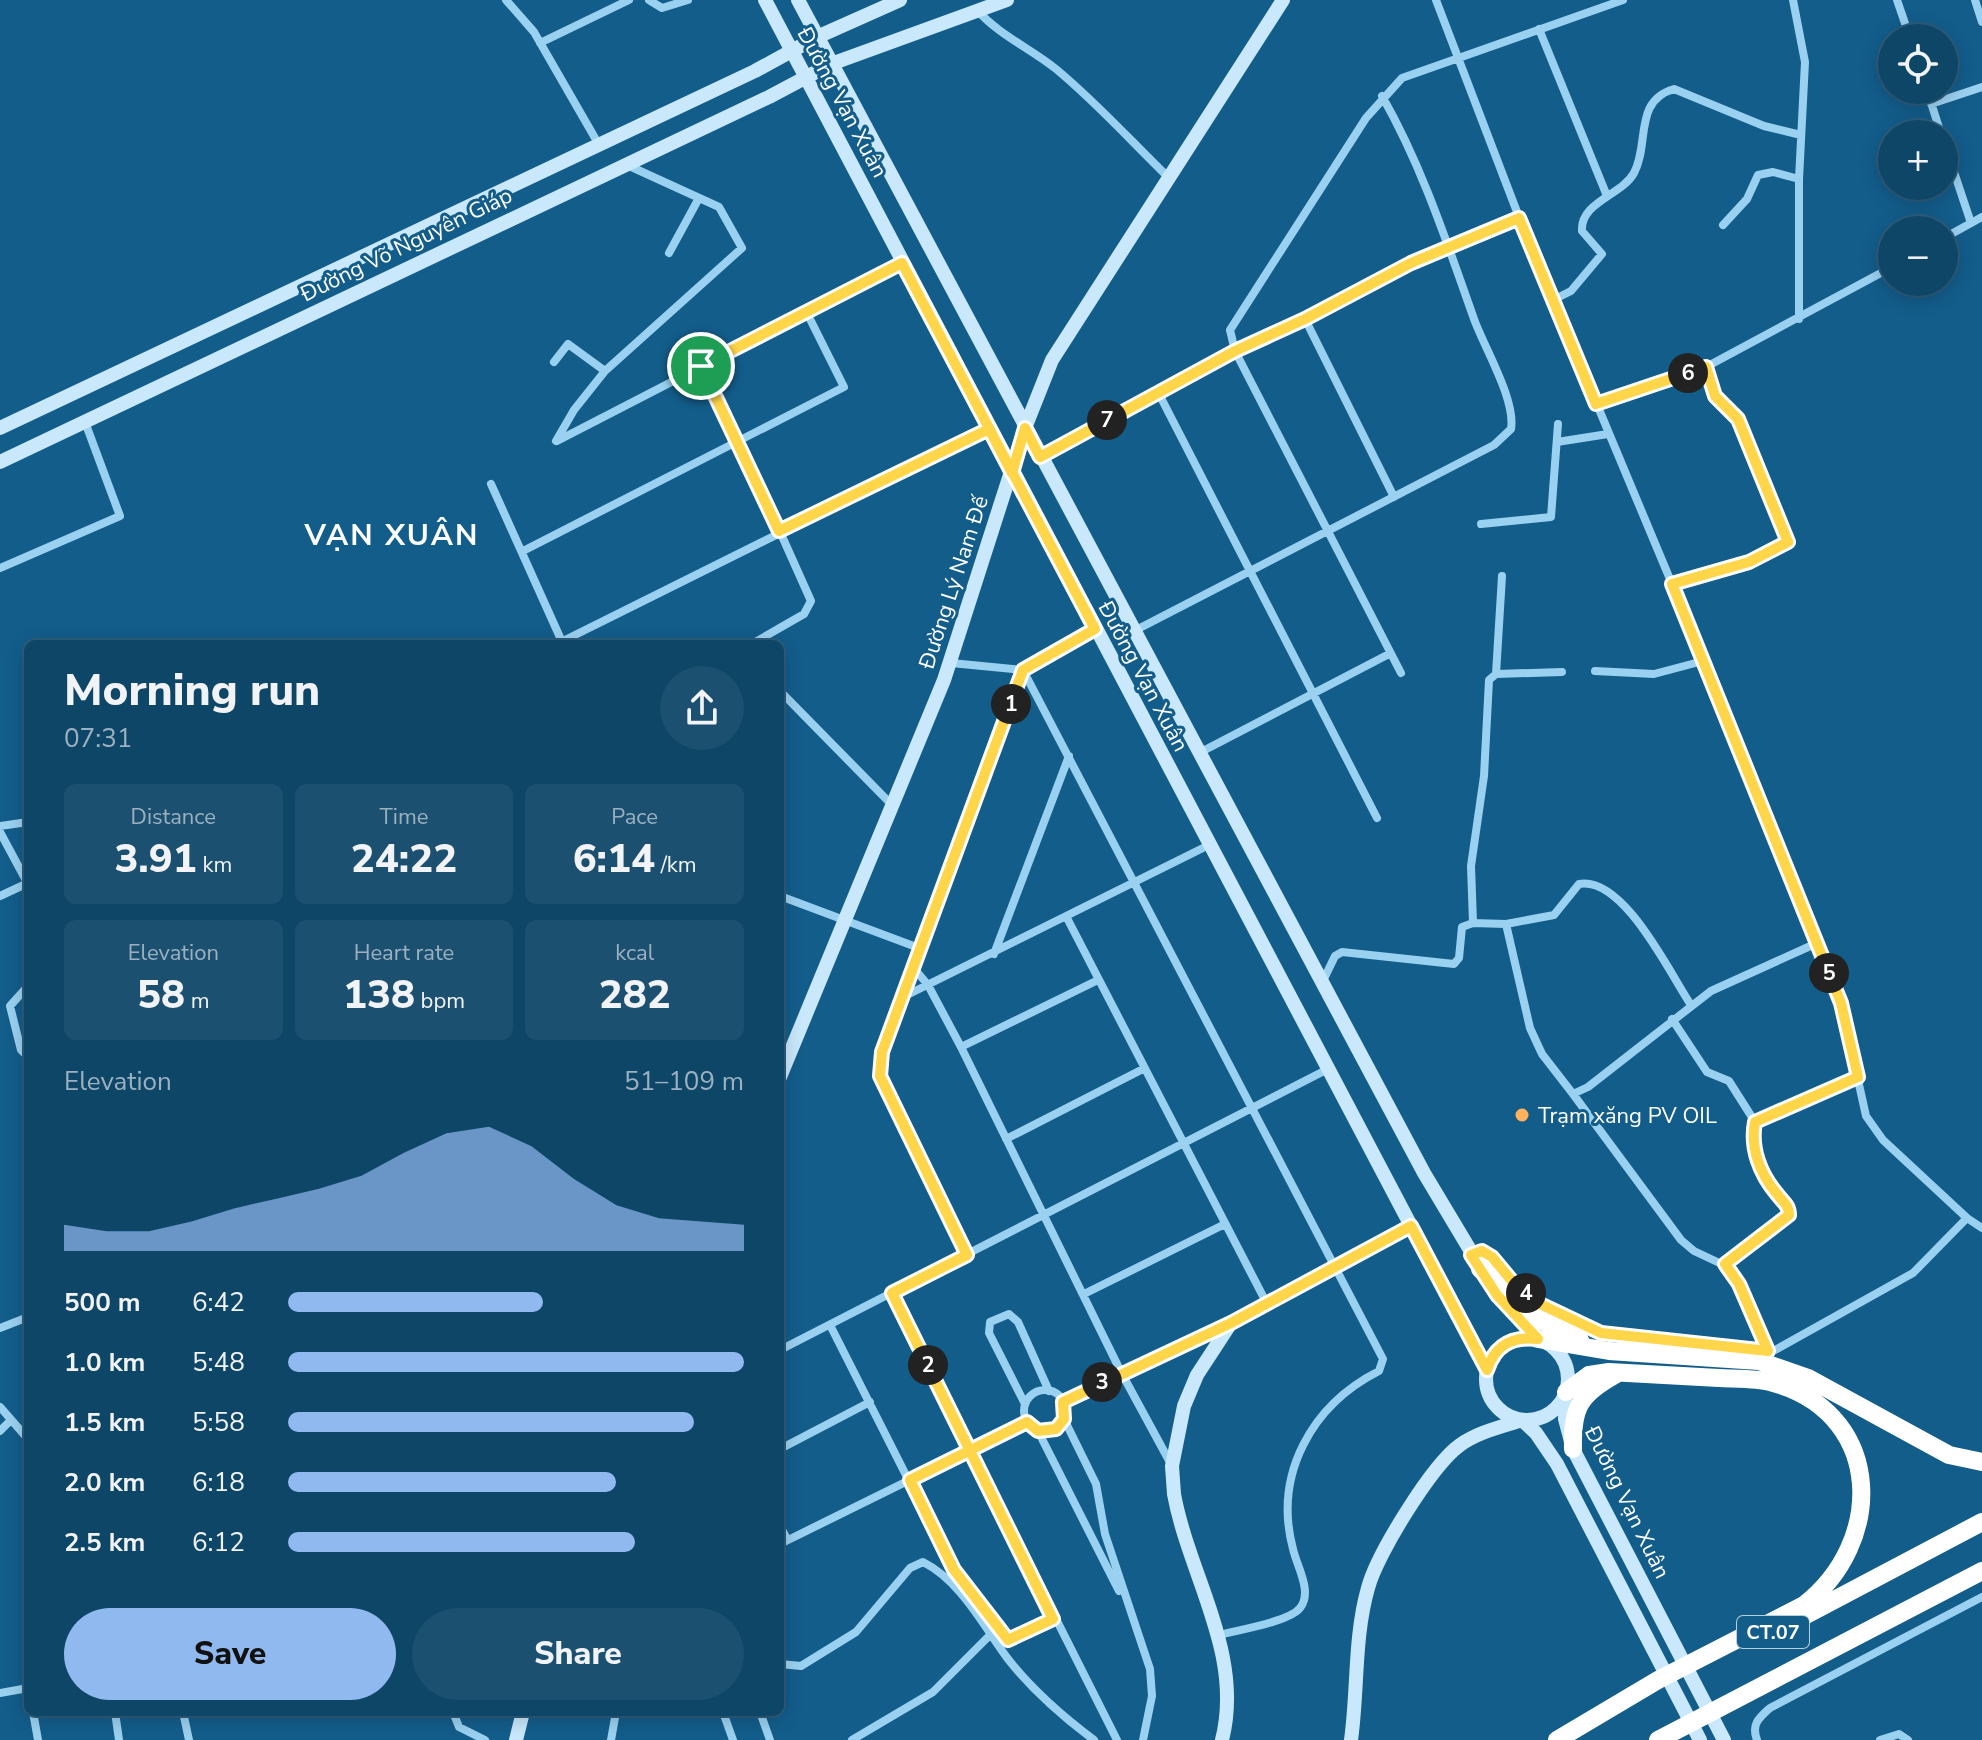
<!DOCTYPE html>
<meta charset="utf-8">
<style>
:root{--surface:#0e4668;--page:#1c5071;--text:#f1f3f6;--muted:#9bb1c0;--line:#2e5e7c;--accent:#90b9f0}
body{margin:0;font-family:"Nunito Sans",sans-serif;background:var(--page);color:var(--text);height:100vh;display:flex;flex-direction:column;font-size:30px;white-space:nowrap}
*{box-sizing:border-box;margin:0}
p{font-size:26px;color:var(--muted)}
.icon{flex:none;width:44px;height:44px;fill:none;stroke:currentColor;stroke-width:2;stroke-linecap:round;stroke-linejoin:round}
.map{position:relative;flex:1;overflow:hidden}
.panel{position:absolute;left:24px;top:640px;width:760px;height:1076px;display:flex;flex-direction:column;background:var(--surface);border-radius:12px;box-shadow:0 4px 20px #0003,0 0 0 2px var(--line)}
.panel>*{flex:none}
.controls{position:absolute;left:1878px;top:24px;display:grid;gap:16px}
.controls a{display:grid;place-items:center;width:80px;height:80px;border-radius:50%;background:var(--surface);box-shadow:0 4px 20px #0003,0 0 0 2px var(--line);font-size:40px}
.pin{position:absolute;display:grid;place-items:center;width:68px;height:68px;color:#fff;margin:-34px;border:4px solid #fff;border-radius:50%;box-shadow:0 2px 8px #0007}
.km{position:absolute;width:40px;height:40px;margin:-20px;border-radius:50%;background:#222;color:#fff;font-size:22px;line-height:40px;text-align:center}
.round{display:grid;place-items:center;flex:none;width:84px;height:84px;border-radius:42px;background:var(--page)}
.overview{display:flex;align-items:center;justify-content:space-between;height:136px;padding:0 40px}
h1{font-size:44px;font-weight:800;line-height:60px}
.stats{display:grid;grid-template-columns:repeat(3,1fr);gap:12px;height:136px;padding:8px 40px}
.stats div{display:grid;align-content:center;border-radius:12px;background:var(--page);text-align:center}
.stats b{font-size:40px;font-weight:800}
.stats small{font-size:22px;font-weight:400}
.stats p{font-size:22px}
.chart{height:224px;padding:16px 40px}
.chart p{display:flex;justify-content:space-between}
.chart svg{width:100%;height:144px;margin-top:8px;fill:var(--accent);opacity:.7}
.cta{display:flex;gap:16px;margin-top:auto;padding:16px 40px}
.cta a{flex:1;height:92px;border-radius:48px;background:var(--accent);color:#111;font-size:32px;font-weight:800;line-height:92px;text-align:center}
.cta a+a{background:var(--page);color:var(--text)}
ul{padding:0 40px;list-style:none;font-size:26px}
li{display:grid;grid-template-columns:128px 96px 1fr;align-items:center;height:60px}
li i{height:20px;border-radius:10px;background:var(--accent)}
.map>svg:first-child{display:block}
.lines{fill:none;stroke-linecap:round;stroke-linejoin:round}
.street{stroke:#9bd1f0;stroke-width:8}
.secondary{stroke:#c9e8fb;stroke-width:14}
.highway{stroke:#fff;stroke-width:18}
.route-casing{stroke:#fff;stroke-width:16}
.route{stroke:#ffd54a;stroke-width:10}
.poi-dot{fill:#ffb25a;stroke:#135d8b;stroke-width:3}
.labels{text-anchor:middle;stroke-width:6;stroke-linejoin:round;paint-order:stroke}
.shield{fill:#135d8b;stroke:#b8cedc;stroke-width:2}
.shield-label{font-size:20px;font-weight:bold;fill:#fff}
.street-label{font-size:22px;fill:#fff;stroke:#135d8b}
.poi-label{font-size:22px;fill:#fff;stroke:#135d8b;text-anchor:start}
.district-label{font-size:30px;font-weight:bold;letter-spacing:2px;fill:#fff;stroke:#135d8b}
</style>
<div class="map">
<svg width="1982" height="1740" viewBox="0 0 1982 1740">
<rect width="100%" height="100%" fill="#135d8b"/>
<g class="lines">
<path class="street" d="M506 0 534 32 599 145
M649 0 662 8 688 0
M1436 0 1522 225 1672 584 1841 1003 1866 1116 1883 1140 1967 1218 1913 1273 1775 1350 1768 1351 1601 1333 1542 1305 1516 1286 1485 1252 1472 1255
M1793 0 1805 62 1799 179V319
M1897 0 1910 38
M1975 0 1982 22
M977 10C999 35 1030 48 1056 69 1096 102 1131 141 1168 177
M1539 29 1607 196
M540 43 629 0
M1927 90 1941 134
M1931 104 1982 87
M1944 142 1971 223
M1723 225 1747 199 1758 175 1773 172 1799 179
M1944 238 1982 217
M669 253 699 198
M1553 300 1571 291 1602 254 1582 231C1580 202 1622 195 1634 173 1650 143 1633 101 1674 89L1764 126 1801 135
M1305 319 1394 497
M554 362 568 344 605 371
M701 366 739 440 811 601 804 614 752 644
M1158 392 1377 818
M1596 404 1706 367 1892 267
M556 441 574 410 605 371 742 248 719 207 627 165
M557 441 902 263
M1557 442 1608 434
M1041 457 1235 351 1305 319 1411 263 1519 218
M491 484 563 644
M1481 524 1551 517 1558 424
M523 551 844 387 806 311
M0 568 120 516 85 422
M1672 584 1749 562 1788 542 1738 419 1720 404 1706 367
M1134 631 1494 445 1511 429C1516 400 1484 347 1474 319 1447 243 1422 166 1382 96
M561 642 989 429
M951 663 1023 670 1383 1359 1379 1371C1312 1405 1273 1474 1293 1549 1297 1567 1313 1592 1300 1608 1289 1622 1237 1630 1219 1635
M1595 671 1654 674 1703 661
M1562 672 1496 674 1489 680 1484 776 1471 866 1473 923 1506 924 1530 1028 1542 1054 1573 1094 1588 1087 1711 991 1817 943
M1401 673 1235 351 1230 330 1366 118 1402 78 1623 0
M1496 674 1502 576
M780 691 893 806
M1199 753 1389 654
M0 826 28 822
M0 832 28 884
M0 896 28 883
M780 896 919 948
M1067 918 1266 1302
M1506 924 1554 915 1579 884C1624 876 1670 974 1691 1005
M994 954 1069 756
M912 966 928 985 961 1047 1121 1372 1172 1466
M1322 983 1335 956 1342 952 1454 964 1459 958 1462 927 1473 923
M28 986 10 1006 21 1050 28 1057
M901 998 1209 845
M1672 1019 1707 1072 1729 1081 1755 1122 1753 1147 1774 1190 1790 1211C1785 1229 1737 1243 1725 1264
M961 1047 1096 981
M1573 1094 1681 1240 1694 1251 1728 1267 1768 1351
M1755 1122 1858 1077
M1006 1139 1143 1069
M1967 1218 1982 1228
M967 1255 880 1076 882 1052 1023 670 1095 629
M892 1293 1117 1740
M1084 1294 1225 1224
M830 1325 954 1570 1008 1640 1053 1619
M0 1328 28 1317
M780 1350 1328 1069
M1024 1411a21 21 0 1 1 42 0a21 21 0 1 1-42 0Z
M1063 1402 1227 1325
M1025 1404 989 1333 990 1322 1009 1314 1018 1322 1049 1391
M0 1407 28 1439
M1064 1419 1096 1484 1105 1534 1150 1669 1152 1696 1143 1740
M0 1431 10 1421
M1038 1431 1119 1591
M780 1449 870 1402
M780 1526 787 1539
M780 1544 1027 1422
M780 1664 801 1666 856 1632 910 1568 923 1562C961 1581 984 1627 1008 1659 1033 1691 1062 1716 1094 1740
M0 1693 28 1688
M33 1712 38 1740
M115 1712 119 1740
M183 1712 189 1740
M453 1712 459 1727 485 1740
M723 1712 733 1740
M760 1712 770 1740
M611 1740 616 1712
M852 1740 933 1692 992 1633
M1757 1740C1751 1724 1759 1718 1770 1708L1982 1597
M1880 1740 1899 1734 1908 1740"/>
<path class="secondary" d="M765 0 1487 1370
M798 0 1424 1173 1497 1295 1538 1339
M0 428 755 71 817 37 900 0
M0 462 769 97 831 64 1007 0
M780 1077 944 680 1025 428 1052 360 1283 0
M1486 1379a41 41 0 1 1 82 0a41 41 0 1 1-82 0Z
M1566 1392 1565 1419 1573 1449 1724 1740
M516 1740 523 1712
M1222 1740C1244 1654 1189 1576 1174 1494L1172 1466 1184 1406 1197 1375 1231 1323 1411 1226
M1351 1740C1358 1690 1354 1637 1368 1588 1377 1554 1432 1465 1460 1445 1478 1432 1501 1427 1522 1420L1536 1433 1557 1464 1700 1740"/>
<path class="highway" d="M1480 1269 1543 1321 1580 1340
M1538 1339 1609 1351 1759 1361 1808 1378 1949 1455 1982 1462
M1573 1449C1572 1408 1579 1395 1615 1375
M1804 1616 1982 1522
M1557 1740 1658 1680 1804 1605C1884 1543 1884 1419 1780 1385 1761 1378 1739 1379 1719 1378 1682 1376 1646 1374 1609 1372L1589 1375 1566 1392
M1658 1740 1982 1571"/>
</g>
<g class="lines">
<g class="route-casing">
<path id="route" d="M701 366 902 263C966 385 1030 507 1095 629L1023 670 882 1052 880 1076 967 1255 892 1293 1053 1619 1008 1640 954 1570 910 1480 1027 1422 1038 1431 1056 1429 1064 1419 1063 1402 1231 1323 1411 1226 1487 1370C1495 1345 1512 1336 1538 1339L1497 1295 1471 1255 1482 1251 1492 1257 1516 1286 1542 1305 1601 1333 1768 1351 1739 1284 1725 1264 1789 1215C1789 1205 1783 1202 1777 1194 1760 1174 1750 1148 1755 1122L1858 1077 1841 1003 1672 584 1749 562 1788 542 1738 419 1715 396 1706 367 1596 404 1519 218 1411 263 1305 319 1235 351 1040 457 1025 428 1012 473 989 429 779 531 701 366"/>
</g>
<use href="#route" class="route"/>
</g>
<circle class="poi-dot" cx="1522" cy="1115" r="8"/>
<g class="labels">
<rect class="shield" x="1737" y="1616" width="72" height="32" rx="6"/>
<g class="shield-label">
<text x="1773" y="1639">CT.07</text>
</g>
<g class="street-label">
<text transform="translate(843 102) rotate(62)" y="8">Đường Vạn Xuân</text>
<text transform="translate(406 244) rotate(-26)" y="8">Đường Võ Nguyên Giáp</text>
<text transform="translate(953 582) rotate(-72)" y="8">Đường Lý Nam Đế</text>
<text transform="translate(1144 676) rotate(62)" y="8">Đường Vạn Xuân</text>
<text transform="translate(1628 1502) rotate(64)" y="8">Đường Vạn Xuân</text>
</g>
<g class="poi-label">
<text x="1538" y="1123">Trạm xăng PV OIL</text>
</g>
<g class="district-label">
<text x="392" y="545">VẠN XUÂN</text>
</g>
</g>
</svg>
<div class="controls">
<a><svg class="icon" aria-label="locate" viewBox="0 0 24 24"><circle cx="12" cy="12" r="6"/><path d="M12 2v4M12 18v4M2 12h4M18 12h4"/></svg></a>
<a>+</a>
<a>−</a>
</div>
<div class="pin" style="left:701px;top:366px;background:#1e9e55"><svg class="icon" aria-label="arrive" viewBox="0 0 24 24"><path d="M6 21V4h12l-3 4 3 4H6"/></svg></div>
<b class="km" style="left:1011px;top:704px">1</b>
<b class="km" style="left:928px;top:1365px">2</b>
<b class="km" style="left:1102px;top:1382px">3</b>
<b class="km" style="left:1526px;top:1293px">4</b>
<b class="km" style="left:1829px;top:973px">5</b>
<b class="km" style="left:1688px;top:373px">6</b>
<b class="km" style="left:1107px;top:420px">7</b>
<section class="panel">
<div class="overview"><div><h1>Morning run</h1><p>07:31</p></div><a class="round"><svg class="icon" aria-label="share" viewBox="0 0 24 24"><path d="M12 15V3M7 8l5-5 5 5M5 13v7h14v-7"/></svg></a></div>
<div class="stats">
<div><p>Distance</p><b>3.91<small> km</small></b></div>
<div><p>Time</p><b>24:22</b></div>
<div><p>Pace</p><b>6:14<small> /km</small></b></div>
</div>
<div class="stats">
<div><p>Elevation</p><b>58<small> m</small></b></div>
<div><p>Heart rate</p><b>138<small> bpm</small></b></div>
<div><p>kcal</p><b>282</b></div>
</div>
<div class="chart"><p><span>Elevation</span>51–109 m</p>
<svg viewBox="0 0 160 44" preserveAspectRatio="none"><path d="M0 44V36L10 38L20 38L30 35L40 31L50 28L60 25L70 21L80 14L90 8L100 6L110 12L120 22L130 30L140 34L150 35L160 36V44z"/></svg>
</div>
<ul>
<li><b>500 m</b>6:42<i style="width:56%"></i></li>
<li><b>1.0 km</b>5:48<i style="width:100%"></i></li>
<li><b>1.5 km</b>5:58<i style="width:89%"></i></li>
<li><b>2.0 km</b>6:18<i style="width:72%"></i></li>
<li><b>2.5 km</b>6:12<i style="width:76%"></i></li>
</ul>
<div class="cta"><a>Save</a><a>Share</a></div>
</section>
</div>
